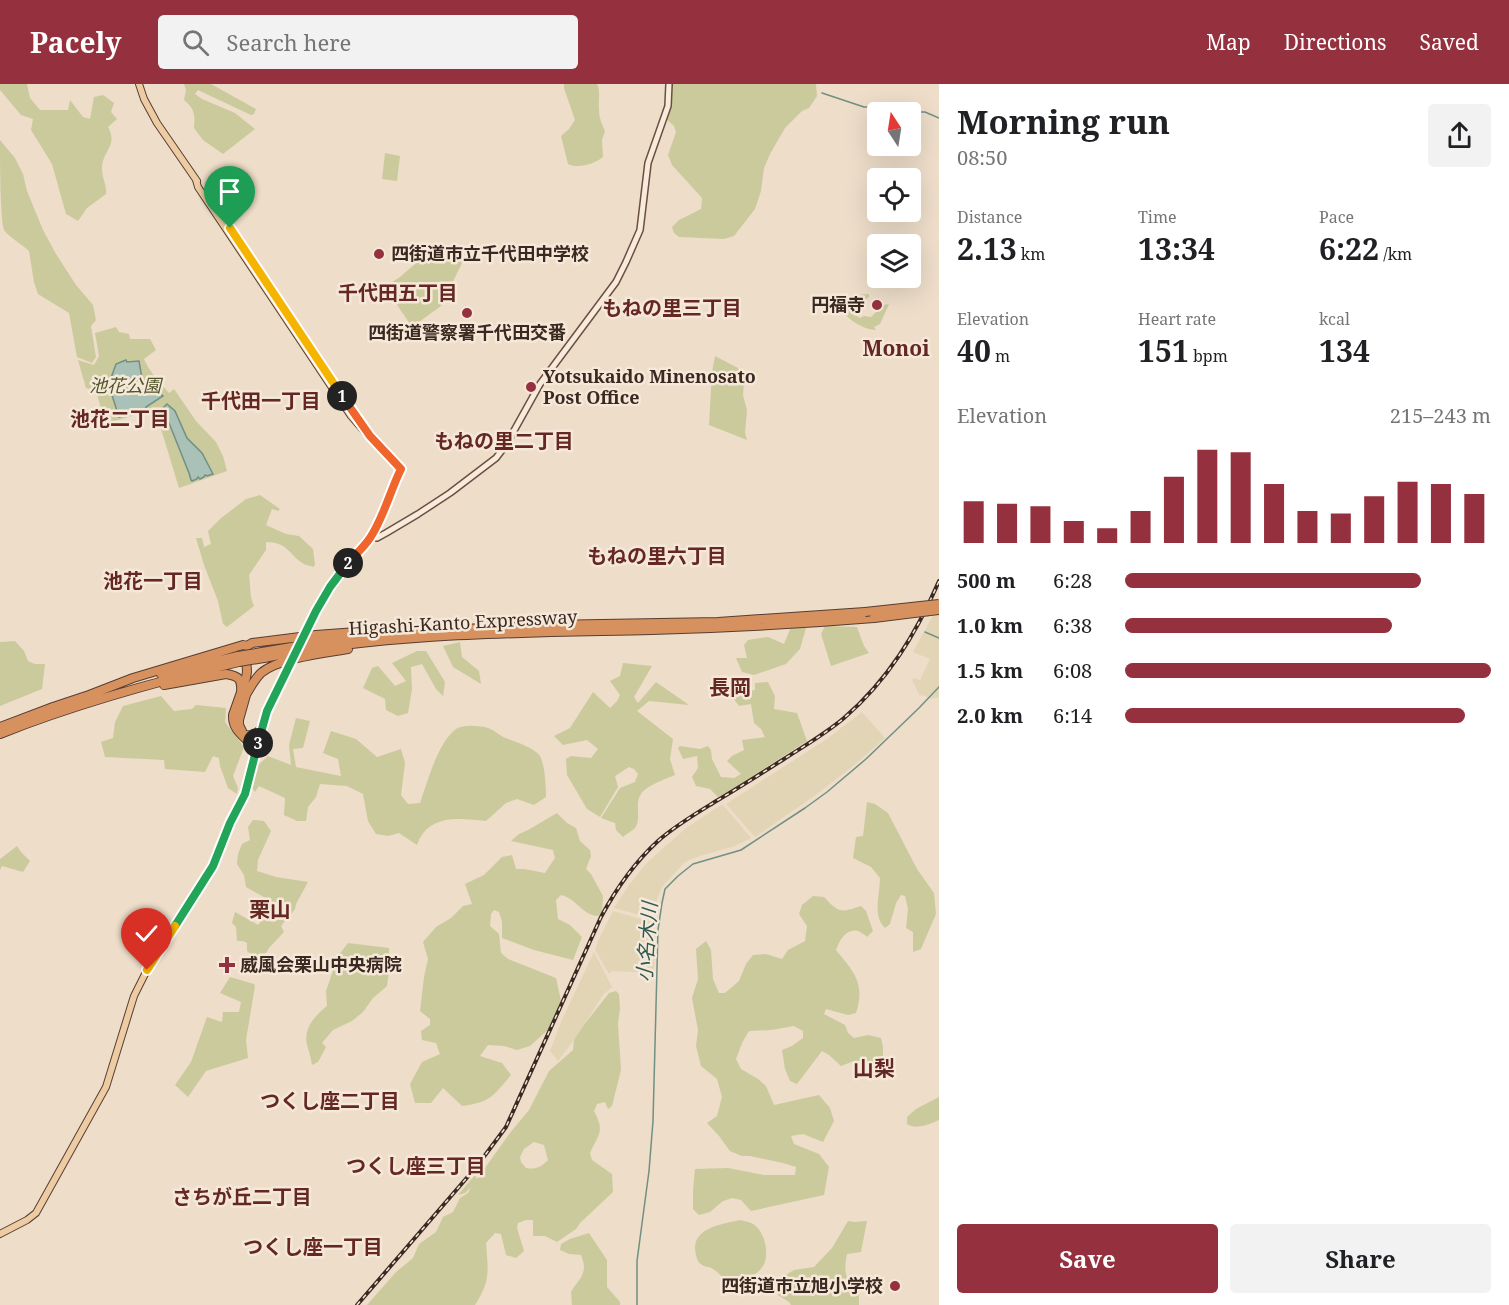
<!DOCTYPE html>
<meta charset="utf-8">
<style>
:root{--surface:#fff;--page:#f2f2f2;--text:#202124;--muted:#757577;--accent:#95313f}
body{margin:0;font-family:"Noto Serif","Noto Sans JP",serif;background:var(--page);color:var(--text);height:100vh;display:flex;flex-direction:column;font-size:22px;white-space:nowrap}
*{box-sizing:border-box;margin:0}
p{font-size:20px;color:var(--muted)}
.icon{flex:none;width:33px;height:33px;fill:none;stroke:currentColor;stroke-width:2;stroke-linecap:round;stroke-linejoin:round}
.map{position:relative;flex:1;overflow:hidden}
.side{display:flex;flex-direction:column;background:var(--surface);width:570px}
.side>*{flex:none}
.needle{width:39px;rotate:348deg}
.tools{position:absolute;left:867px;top:18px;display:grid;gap:12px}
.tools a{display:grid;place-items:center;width:54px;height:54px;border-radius:6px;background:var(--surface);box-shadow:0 6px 24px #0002;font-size:30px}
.pin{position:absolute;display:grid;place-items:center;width:51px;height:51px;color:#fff;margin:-62px -26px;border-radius:50% 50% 50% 0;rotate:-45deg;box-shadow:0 0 6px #0007}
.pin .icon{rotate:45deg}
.km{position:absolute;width:30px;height:30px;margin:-15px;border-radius:50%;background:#222;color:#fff;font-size:16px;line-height:30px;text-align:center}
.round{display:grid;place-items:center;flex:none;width:63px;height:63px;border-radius:6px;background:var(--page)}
.summary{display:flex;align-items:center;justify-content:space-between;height:102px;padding:0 18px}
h1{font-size:33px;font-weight:700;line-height:45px}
.stats{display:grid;grid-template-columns:repeat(3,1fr);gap:9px;height:102px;padding:6px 18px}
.stats div{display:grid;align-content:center}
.stats b{font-size:30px;font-weight:700}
.stats small{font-size:16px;font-weight:400}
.stats p{font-size:16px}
.chart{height:168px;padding:12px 18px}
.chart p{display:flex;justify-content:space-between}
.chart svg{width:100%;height:108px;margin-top:6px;stroke:var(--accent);stroke-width:6}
.primary-button{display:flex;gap:12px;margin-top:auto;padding:12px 18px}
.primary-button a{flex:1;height:69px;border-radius:6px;background:var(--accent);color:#fff;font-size:24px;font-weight:700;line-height:69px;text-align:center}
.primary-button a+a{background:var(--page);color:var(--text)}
ul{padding:0 18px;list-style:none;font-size:20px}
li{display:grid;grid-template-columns:96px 72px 1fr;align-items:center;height:45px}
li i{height:15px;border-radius:8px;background:var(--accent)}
header{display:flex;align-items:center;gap:36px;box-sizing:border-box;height:84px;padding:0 30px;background:var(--accent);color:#fff}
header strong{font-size:28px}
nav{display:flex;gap:33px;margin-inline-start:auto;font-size:21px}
.search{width:420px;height:54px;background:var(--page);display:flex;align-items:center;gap:15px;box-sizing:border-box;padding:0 21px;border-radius:6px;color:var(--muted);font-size:22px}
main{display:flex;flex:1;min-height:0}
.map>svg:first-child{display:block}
.farmland{fill:#e2d5b6}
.green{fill:#cbca9d;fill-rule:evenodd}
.water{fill:#a9c1b7;stroke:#709083;stroke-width:1.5}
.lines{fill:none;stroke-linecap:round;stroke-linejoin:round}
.stream{stroke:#709083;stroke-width:1.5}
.secondary-casing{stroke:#6a5041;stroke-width:8}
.primary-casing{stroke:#573e32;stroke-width:8}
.highway-casing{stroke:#573e32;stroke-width:10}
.secondary{stroke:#f8ebdc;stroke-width:5}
.primary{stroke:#edcca3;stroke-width:6}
.highway{stroke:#d7915e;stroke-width:8}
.rail-casing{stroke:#3a2921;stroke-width:4}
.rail{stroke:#f5e8d8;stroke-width:1.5;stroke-dasharray:4.5;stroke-linecap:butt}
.primary-bridge-casing{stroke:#573e32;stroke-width:8;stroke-linecap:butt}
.highway-bridge-casing{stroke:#573e32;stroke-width:10;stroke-linecap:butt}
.primary-bridge{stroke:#edcca3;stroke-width:6}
.highway-bridge{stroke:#d7915e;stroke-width:8}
.split-1-casing{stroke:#fff;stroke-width:12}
.split-2-casing{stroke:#fff;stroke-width:12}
.split-3-casing{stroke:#fff;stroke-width:12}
.split-4-casing{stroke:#fff;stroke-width:12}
.split-5-casing{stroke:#fff;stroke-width:12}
.split-1{stroke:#f5b400;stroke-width:8}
.split-2{stroke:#f0652b;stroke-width:8}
.split-3{stroke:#22a559;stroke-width:8}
.split-4{stroke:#22a559;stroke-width:8}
.split-5{stroke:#f5b400;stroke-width:8}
.poi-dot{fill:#95313f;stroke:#f5e8d8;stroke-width:2}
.labels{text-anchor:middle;stroke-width:5;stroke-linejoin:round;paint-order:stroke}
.poi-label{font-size:18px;font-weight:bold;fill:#3a2921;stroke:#f5e8d8;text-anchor:start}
.park-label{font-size:18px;font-style:italic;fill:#505528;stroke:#f5e8d8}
.street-label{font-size:18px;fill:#3a2921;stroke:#f5e8d8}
.neighbourhood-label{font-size:20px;font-weight:bold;fill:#642722;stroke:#f5e8d8}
.water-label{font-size:20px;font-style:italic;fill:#315950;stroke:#f5e8d8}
.quarter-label{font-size:21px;font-weight:bold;fill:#642722;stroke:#f5e8d8}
</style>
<header>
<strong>Pacely</strong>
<div class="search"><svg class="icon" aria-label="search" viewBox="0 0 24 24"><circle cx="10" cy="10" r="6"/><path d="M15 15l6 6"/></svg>Search here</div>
<nav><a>Map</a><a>Directions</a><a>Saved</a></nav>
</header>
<main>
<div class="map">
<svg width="939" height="1221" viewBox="0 0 939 1221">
<rect width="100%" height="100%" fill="#edddc9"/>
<path class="farmland" d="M939 520V613L931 615 923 611 920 612 912 596 914 594 920 596 930 575 913 568Z
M862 628 885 654 853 682 817 710 755 753 726 720 827 655Z
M721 721 724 722 751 754 735 762 700 772 689 776 684 779 662 803 657 815 656 827H651L650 834 614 824 629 801 645 781 661 766 685 745Z
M613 827 655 839 654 889 612 887 609 890 595 866 598 857Z
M594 868 612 903 603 911 574 956 558 977 550 967 561 938Z"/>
<path class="green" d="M0 0H27L30 14 40 26H68L70 16 83 33 90 35 94 13 103 11 114 19 111 28 117 35 108 43C119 62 101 68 102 85 102 94 107 101 106 110L87 124 78 137 66 130 52 80 31 46 33 35 21 31 0 6Z
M184 0H211L256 25 254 30 251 31 198 6 195 10 202 15 235 29 255 45 223 70 203 56 194 44C195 31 195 25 184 16L186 6Z
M564 0H597C601 8 598 17 599 26 599 34 602 40 605 47L602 56 603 73C595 80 577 85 568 80L561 52 569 45 575 36 564 4Z
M670 0H816L817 12 809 24 802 27 785 44 770 70 764 84 761 107 755 125 734 152 724 155 679 153 674 149 672 143 679 136 701 125 702 114 672 81 668 71 676 48 674 42 665 34 662 28Z
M0 56 15 74 23 90 27 107 43 146 56 170 76 201 93 221 96 236 91 242 96 273 92 279 77 273 69 229 38 210 34 198 29 167C22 160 10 154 4 146 0 133 0 74 0 56Z
M385 69 400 72 397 97 382 95Z
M441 167H446L463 175V177L441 222 412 243 385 203 400 193 423 173Z
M869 210V213L863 217 854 216 851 225 855 231 860 234 864 232 871 233 883 221 889 220 880 240 874 243 876 246C859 245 842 231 834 216L839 211H858Z
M116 243 119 248 129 250 130 255H150L156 266 144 275C150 289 159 297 169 309L174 305 196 337 216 358 223 372 227 387 179 404 155 325 105 340 96 306 86 304 78 276 94 281 99 272 95 249Z
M715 272 738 284 744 298 743 311 747 326 745 349 747 356 709 341 712 288Z
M260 411 280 425 278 427 272 425 266 441 286 450 299 452 313 465 315 481 313 483C312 482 305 481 304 480 289 471 288 458 266 458V466L249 491C251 502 249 512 254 522L227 543 223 540 218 517 204 481 196 454H202L204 463 211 460 208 447 220 435 246 415Z
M825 542 857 543 864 562 869 569 831 582 821 550Z
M791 543 806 544 800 565 786 580 754 591 742 588 736 574H747L744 561 748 556 768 553 784 560Z
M15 557 24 567 28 577 35 580H45L42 605 0 622V558Z
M460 558 462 573 479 587 481 600 453 583 443 562Z
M417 567H426L445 598 443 612 436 605 422 580 411 583 412 605 408 629 398 632 386 626 385 615 363 604 372 584 378 582 395 602 406 597 392 579Z
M623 579 652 582 634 613 638 619 656 598 689 621 649 617 637 627 673 655 670 675 675 691C665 695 646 702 641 710 634 720 642 734 635 744 632 747 626 750 623 753L616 746 615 739 601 734 620 704 635 698 638 690 634 685 629 683 615 692 618 703 600 733 587 725 567 691 566 675 571 672 591 674 598 665 587 656 563 661 554 652 570 644 593 608 610 624 617 617 620 611 610 597 620 592Z
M768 598 775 612 774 625 797 629 807 657 731 706 718 713 710 705 696 702 692 693 698 684 697 672 683 675 678 664 680 662 700 665 708 662 711 666 712 675 721 693 734 694 741 690 727 677 732 672 744 666 742 656 765 653 761 645 754 639 751 620 739 622C732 611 729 613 726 600L739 599V609L755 606V599Z
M161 612 174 627 192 625 196 621 226 624 225 638 244 663 233 692 238 704 237 710 228 704 220 682 219 674 213 672 205 688 165 685 164 676 105 673 101 658 113 654 115 638 123 622Z
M296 634 310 637 303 664 293 665 296 683 341 692 338 675 323 669 331 647 356 655 377 673 401 665 405 679 401 711 408 720 420 719C427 699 438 658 456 645 464 640 479 642 488 644 494 646 498 650 503 653 513 657 534 663 540 672 545 681 546 703 546 713L534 721 517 715 506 719 486 737C458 734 428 730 417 761L399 749 388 752 376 750 368 737 363 710 347 702 320 700 316 713 308 723 306 737H297L284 731 285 714 259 702 255 708 251 703 254 685 268 672 291 681 289 661Z
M867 718 875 720 888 729 917 785 934 809 936 830 921 865 913 868V848L906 844 908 825 905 812 901 811 896 819 890 840 885 844C872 832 880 810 880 794L871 783 853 774 856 753 863 752Z
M557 729 567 739 576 744 580 757 590 766 591 772 586 785 591 790 603 812 602 828 598 832C582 831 576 814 561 811L556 816 558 835 570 841 582 853 573 876 534 866 502 854V838L499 828 494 826 491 830 490 842 499 850 501 869 508 875 556 894 561 917 550 944 530 962 517 966 504 962 488 961 480 972 502 979 511 991C493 1012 491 1018 462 1022L443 1004 431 1019H415L410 1000 422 978 440 970 436 959 422 956 421 947 430 941V935L420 927 424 893 428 875 423 858 436 843 451 834 463 822 472 820 465 800 484 791 502 773 512 771 516 785H524L545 789 555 774 553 766 511 757 519 750 528 746Z
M253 736 264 737 271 747 258 776 257 787 276 793 308 798 296 820 295 825 281 842 284 848 269 864 261 877 247 867V859L243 857H237L236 843 232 839 235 828 258 841 267 830 269 816 246 803 244 791 237 780 238 770 242 760 250 756 248 743Z
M17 762 21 768 30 777 23 788 2 782 0 786V775Z
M813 812 824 813C839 829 840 829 861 822L866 827 873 847 867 853C867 852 859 847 858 847 846 844 839 857 836 866 853 887 866 899 856 929L848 931 826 925 824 930 845 941 848 949 854 954 868 951 881 954 883 963V977L878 982 854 977 841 982 829 971 822 967 797 1000 790 997 785 985 782 966 792 962 803 954V947L794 942 771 946 749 947 742 959 736 975 741 985 758 995 766 1002 774 1021 819 1011 830 1024 834 1037 823 1058 803 1050 791 1052 794 1060 819 1070 829 1083 824 1111 751 1127 741 1116 732 1114 723 1117 710 1128 699 1131 693 1125V1106L695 1085 728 1084 764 1091H795L796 1083 783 1079 750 1072H742L730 1067 719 1052 707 1039 717 1032 722 1013 717 995 701 982 696 962 698 946 692 914 698 895 696 865 706 857 711 866 713 895 719 909H725L739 897 746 880 753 871 766 870 782 875 788 866 805 857 807 842 799 830 802 821Z
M348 859 389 864V887L387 902 373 914 363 928 352 937 333 946 322 959 326 963 318 978 312 981C311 974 309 968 307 961 303 944 315 932 327 922L326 907 338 872Z
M230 893 254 900 255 902 246 956 248 974 206 987 188 1013 175 1001 191 978 207 933 222 938 223 928H239L241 918 220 909Z
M616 907 619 910 620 924 618 940 621 986 612 1022 608 1025 605 1018 597 1020 594 1027C605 1048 599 1049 590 1069L592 1076 612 1090 613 1108 580 1139 576 1145 557 1158 545 1152H533V1136H526L518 1139 517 1144 524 1167 516 1174 506 1171 501 1150 495 1149 486 1159C488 1187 491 1196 475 1221H367L396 1188 413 1174 419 1160 436 1148 443 1133 453 1128 460 1114 468 1109 471 1103 465 1109 458 1111 475 1091 477 1095 510 1049 529 1026 549 987 573 966 574 956 583 942 609 909ZM534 1058 544 1061 548 1076C541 1083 536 1086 526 1084L521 1078 520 1073 524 1065Z
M939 1013V1036C930 1040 917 1046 907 1040V1033L916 1025Z
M740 1136C744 1137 750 1138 753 1140 765 1147 770 1171 763 1182 757 1192 741 1198 731 1197 720 1195 718 1185 708 1183 701 1182 697 1178 696 1171 689 1144 722 1140 740 1136Z
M848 1137 854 1138 867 1137 861 1168 847 1170C843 1190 846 1196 859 1211V1221H791L789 1218 778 1211 776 1198 779 1195 794 1186 814 1183 832 1164Z
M589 1149 607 1176V1203L620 1218V1221H572L571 1208C579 1194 589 1190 581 1171L569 1170 560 1166 561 1160 570 1155Z"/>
<path class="water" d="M126 276 127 278 139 277 142 294 145 298 163 312 146 323V325L119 333 110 305 114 304 111 294 116 280Z
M167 320 175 327 187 354 202 369 213 390 207 392 205 391 204 393 200 395 198 393 197 395 192 397 191 396 189 389 163 324Z"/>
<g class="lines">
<path class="stream" d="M822 9 864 23H882L909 28H925L939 34
M925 548 939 554
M637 1221V1177L649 1087 653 1037 658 846 662 819 665 805 678 792 693 780 741 766 805 724 827 708 866 675 919 624 939 603"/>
<g class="secondary-casing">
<path id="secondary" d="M371 453 377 454 386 449 418 430 450 409 496 374 506 361 540 300 616 198 626 178 640 146 648 79 668 22 669 0"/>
</g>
<g class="primary-casing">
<path id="primary" d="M139 0 144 15 157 39 197 97
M196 96 198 103 351 332 364 347 401 385C390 407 384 433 371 453 363 465 352 474 343 485 329 502 319 522 309 541
M347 319 362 340
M0 1150 27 1136 36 1129 106 1003 134 912 147 886 213 782 230 739 247 706 267 627 289 582"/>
</g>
<g class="highway-casing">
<path id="highway" d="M262 568 339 555 420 547 544 541 718 538 865 528
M246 572 247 588 246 594 233 631C232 649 249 654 256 667
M264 574C392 548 522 549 652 546 726 544 800 540 874 534
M161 590 238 572
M164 601 226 590C239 592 242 595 241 608
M247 609C251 602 255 595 261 589 279 574 324 569 348 565
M84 613 133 594 243 561 247 562 252 559 316 551 370 547
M0 643 53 623 86 612
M242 647 239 641V636L248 604
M0 650C78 619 158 597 239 578
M246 651 254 652 261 645"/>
</g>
<use href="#secondary" class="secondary"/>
<use href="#primary" class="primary"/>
<use href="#highway" class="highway"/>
<g class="rail-casing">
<path id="rail" d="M357 1221 477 1082 506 1043 601 833C616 805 634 779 658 757 676 741 697 729 718 716 740 703 762 689 784 675 804 662 825 650 844 634 888 596 916 550 939 497"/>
</g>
<use href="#rail" class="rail"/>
<g class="primary-bridge-casing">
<path id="primary-bridge" d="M289 582 309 541"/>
</g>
<g class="highway-bridge-casing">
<path id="highway-bridge" d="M865 528 939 520
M874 534 939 526
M238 572 262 568
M239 578 264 574"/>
</g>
<use href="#primary-bridge" class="primary-bridge"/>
<use href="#highway-bridge" class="highway-bridge"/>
</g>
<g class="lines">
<g class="split-1-casing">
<path id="split-1" d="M230 144 342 312"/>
</g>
<g class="split-2-casing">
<path id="split-2" d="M342 312 370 352 401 385C390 407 384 433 370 454 364 463 355 471 348 479"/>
</g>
<g class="split-3-casing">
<path id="split-3" d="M258 659 267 627 316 527 330 503 348 479"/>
</g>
<g class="split-4-casing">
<path id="split-4" d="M175 842 213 782 230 739 245 710 258 659"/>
</g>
<g class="split-5-casing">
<path id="split-5" d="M147 886 175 842"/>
</g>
<use href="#split-1" class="split-1"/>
<use href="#split-2" class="split-2"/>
<use href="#split-3" class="split-3"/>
<use href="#split-4" class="split-4"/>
<use href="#split-5" class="split-5"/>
</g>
<g class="poi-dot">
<circle cx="379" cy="170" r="6"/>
<circle cx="877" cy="221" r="6"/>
<circle cx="467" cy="229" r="6"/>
<circle cx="531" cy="303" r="6"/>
<path d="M224 872h6v6h6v6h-6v6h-6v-6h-6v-6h6z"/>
<circle cx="895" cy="1202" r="6"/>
</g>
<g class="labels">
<g class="poi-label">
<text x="391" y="176">四街道市立千代田中学校</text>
<text x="865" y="227" text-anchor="end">円福寺</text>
<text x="467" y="255" text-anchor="middle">四街道警察署千代田交番</text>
<text x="543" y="299">Yotsukaido Minenosato<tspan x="543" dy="21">Post Office</tspan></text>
<text x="240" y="887">威風会栗山中央病院</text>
<text x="883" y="1208" text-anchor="end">四街道市立旭小学校</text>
</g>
<g class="park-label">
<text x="125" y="308">池花公園</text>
</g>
<g class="street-label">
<text transform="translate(463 539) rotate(-3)" y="6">Higashi-Kanto Expressway</text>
</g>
<g class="neighbourhood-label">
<text x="398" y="216">千代田五丁目</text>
<text x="672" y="231">もねの里三丁目</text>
<text x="261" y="324">千代田一丁目</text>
<text x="120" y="342">池花二丁目</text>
<text x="504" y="364">もねの里二丁目</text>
<text x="657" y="479">もねの里六丁目</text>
<text x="153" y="504">池花一丁目</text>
<text x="330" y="1024">つくし座二丁目</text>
<text x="416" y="1089">つくし座三丁目</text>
<text x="242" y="1120">さちが丘二丁目</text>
<text x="313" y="1170">つくし座一丁目</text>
</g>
<g class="water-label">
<text transform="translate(647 858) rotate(-86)" y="7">小名木川</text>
</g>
<g class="quarter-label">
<text x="896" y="272">Monoi</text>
<text x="730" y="611">長岡</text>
<text x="270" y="833">栗山</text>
<text x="874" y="992">山梨</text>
</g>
</g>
</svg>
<div class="tools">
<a><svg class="needle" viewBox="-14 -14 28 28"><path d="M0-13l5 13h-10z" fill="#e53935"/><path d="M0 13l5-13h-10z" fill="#757577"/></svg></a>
<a><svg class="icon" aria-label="locate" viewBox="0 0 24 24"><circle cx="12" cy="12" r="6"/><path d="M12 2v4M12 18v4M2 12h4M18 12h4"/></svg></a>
<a><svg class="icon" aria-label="layers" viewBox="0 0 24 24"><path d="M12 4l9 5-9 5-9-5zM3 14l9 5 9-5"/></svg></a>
</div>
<div class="pin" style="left:230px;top:144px;background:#1e9e55"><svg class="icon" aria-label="arrive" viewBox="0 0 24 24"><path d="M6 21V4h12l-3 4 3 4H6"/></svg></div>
<div class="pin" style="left:147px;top:886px;background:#d93025"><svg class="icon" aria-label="check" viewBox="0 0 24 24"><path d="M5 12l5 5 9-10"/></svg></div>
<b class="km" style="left:342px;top:312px">1</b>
<b class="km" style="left:348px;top:479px">2</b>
<b class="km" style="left:258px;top:659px">3</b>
</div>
<section class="side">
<div class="summary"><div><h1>Morning run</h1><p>08:50</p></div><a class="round"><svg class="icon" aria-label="share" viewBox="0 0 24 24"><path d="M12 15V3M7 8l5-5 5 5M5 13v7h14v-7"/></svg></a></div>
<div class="stats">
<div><p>Distance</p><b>2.13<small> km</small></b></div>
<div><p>Time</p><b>13:34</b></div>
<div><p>Pace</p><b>6:22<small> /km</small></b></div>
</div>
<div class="stats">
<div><p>Elevation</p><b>40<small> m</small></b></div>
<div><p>Heart rate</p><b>151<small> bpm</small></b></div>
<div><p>kcal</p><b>134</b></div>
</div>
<div class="chart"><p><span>Elevation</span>215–243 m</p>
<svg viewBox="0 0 160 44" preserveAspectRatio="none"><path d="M5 44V27M15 44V28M25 44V29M35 44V35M45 44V38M55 44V31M65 44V17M75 44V6M85 44V7M95 44V20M105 44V31M115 44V32M125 44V25M135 44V19M145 44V20M155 44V24"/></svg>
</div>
<ul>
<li><b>500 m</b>6:28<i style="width:81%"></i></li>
<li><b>1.0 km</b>6:38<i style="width:73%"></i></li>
<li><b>1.5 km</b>6:08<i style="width:100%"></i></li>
<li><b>2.0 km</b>6:14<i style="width:93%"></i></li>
</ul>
<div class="primary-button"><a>Save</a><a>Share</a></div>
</section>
</main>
